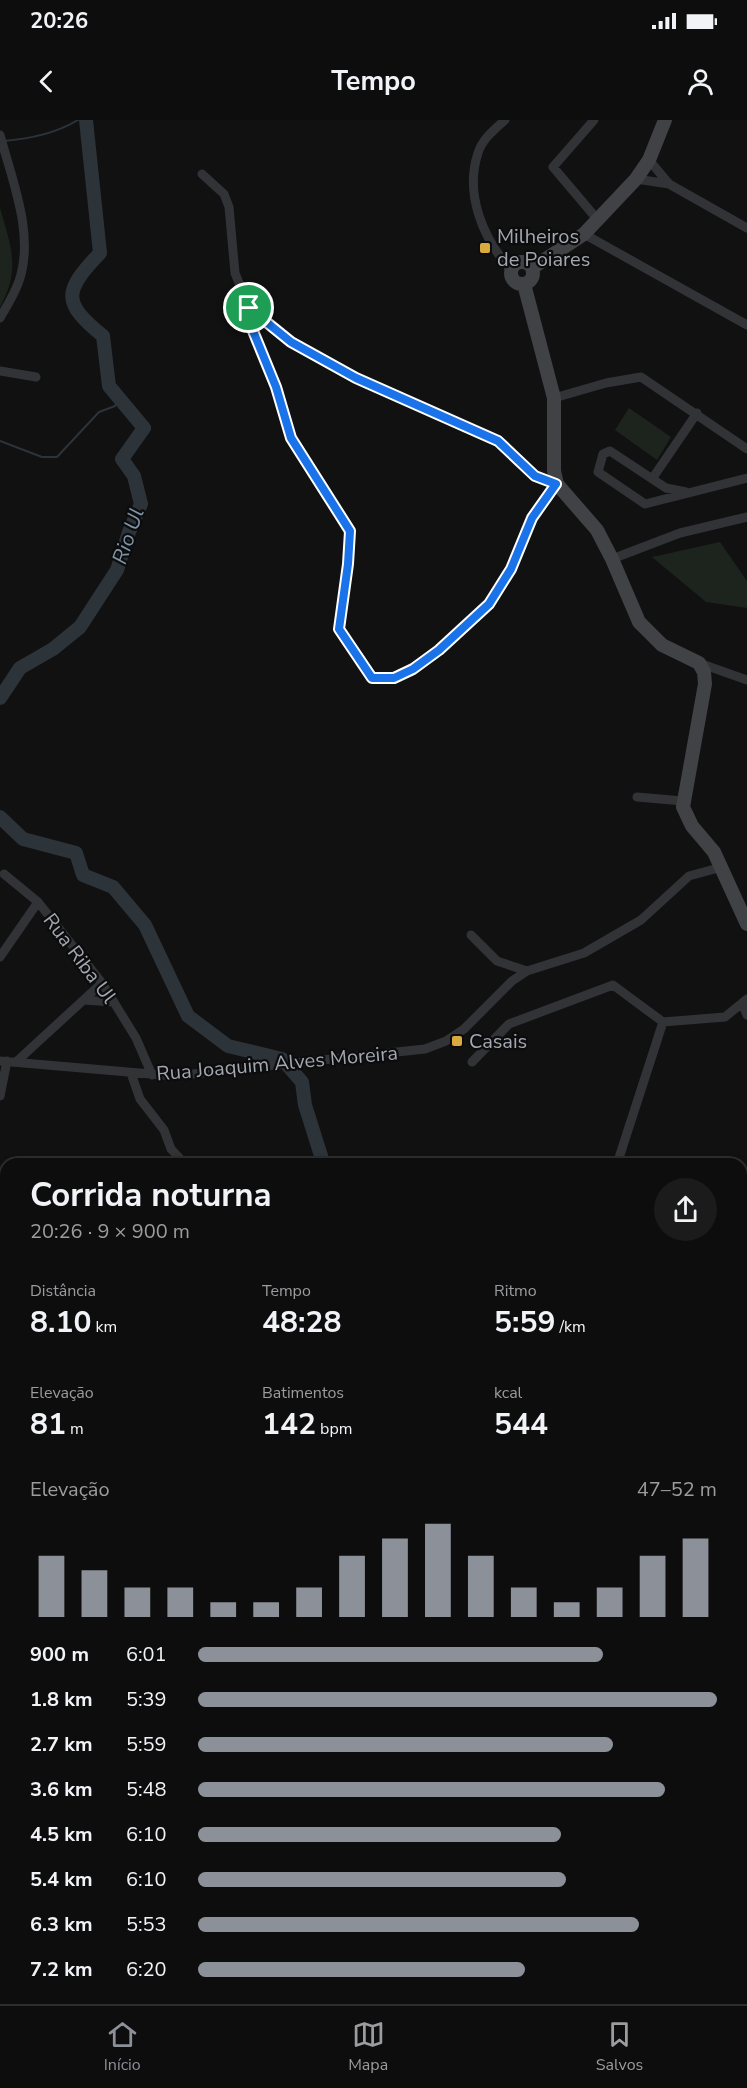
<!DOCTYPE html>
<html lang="pt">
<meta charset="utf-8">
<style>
:root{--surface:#0d0d0e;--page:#1b1b1c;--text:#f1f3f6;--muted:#9a9c9e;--line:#2d2d2e;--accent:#8c9099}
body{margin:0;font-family:"Nunito Sans",sans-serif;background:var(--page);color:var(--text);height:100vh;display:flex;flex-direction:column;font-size:22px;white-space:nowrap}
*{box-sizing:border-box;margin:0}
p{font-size:20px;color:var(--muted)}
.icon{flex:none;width:33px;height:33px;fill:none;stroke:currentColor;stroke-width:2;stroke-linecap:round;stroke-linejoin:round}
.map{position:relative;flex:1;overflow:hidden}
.details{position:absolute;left:0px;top:1038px;width:747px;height:846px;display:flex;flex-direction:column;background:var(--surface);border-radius:18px 18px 0 0;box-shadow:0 3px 9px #0003,0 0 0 2px var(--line)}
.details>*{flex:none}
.pin{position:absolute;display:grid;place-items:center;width:51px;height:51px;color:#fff;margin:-26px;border:3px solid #fff;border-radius:50%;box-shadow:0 2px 6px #0007}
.round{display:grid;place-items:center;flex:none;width:63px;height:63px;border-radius:32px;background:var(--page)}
.head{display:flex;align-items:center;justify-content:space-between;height:102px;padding:0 30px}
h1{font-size:33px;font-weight:700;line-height:45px}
.stats{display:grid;grid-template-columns:repeat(3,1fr);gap:9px;height:102px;padding:6px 30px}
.stats div{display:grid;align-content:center}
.stats b{font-size:30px;font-weight:700}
.stats small{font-size:16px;font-weight:400}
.stats p{font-size:16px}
.chart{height:168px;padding:12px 30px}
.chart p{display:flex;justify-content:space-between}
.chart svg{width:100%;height:108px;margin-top:6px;stroke:var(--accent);stroke-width:6}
ul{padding:0 30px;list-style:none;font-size:20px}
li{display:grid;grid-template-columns:96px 72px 1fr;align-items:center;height:45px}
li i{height:15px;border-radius:8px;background:var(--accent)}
.status{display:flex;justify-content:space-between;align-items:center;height:42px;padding:0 30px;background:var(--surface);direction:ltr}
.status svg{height:16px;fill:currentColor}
header{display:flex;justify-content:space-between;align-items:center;height:78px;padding:0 30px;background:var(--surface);font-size:27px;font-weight:700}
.dock{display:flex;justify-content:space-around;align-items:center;height:84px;border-top:2px solid var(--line);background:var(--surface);font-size:16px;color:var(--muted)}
.dock a{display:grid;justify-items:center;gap:3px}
.dock .selected{color:var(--accent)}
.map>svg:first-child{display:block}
.green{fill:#1d241e}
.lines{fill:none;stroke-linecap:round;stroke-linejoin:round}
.stream{stroke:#2c3339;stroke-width:2}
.river{stroke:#2c3339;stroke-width:14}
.street{stroke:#323336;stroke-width:9}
.secondary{stroke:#404246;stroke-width:14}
.route-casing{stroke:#fff;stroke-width:12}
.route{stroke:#1a73e8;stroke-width:8}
.poi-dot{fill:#dbaa3f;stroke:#0c0c0d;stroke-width:2}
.labels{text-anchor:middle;stroke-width:4.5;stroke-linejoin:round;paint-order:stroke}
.poi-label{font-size:20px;fill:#a3a7b1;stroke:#0c0c0d;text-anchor:start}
.street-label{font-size:20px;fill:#a3a7b1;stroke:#0c0c0d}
.water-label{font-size:21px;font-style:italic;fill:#7e94a8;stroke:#0c0c0d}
</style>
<div class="status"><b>20:26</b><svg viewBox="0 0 49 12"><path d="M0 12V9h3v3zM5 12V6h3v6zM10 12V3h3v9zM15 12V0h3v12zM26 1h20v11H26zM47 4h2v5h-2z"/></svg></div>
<header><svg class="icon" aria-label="back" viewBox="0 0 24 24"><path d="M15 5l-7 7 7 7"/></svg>Tempo<svg class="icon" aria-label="person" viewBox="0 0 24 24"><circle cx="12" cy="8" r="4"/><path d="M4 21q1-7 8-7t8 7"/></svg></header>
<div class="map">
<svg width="747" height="1884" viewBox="0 0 747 1884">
<rect width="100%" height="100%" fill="#111112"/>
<path class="green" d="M0 88C11 127 21 149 0 187Z
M629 288 671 317 657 340 615 310Z
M720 422 747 461V488L706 482 652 437Z
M747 1629V1884H729L727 1878H741V1632Z"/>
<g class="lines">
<path class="stream" d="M3 21C30 19 55 14 78 0
M0 321 42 337H57L99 292 115 286 118 276"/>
<path class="river" d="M0 578 20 548 53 529 80 507 117 450 129 412 141 384 134 356 122 339 144 308 109 266 103 216C61 182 64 171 100 133L86 0
M0 697 23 719 76 733 83 755 113 767 145 805 188 896 228 926 282 939 302 962 305 985 322 1039 321 1044
M637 1884 641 1878"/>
<path class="street" d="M505 0C495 9 482 19 478 33 464 75 484 120 511 150
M594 0 553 47 597 99
M0 15C12 60 35 115 19 161 15 173 7 186 0 198
M649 40 669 64 747 108
M202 54 224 74 229 87 235 153 249 188 251 206 276 267 291 318 350 411 348 444 339 509 372 558H394L413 549 439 530 489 484 511 449 532 398 557 364 535 356 498 321 356 258 291 222 249 188
M636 59 669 64
M584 114 747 205
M0 251 36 257
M554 278 606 263 641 257 747 329
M652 359 697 293
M686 372 666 368 610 331 603 334 598 352 645 384 747 358
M612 439 680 413 747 397
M699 543 747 560
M637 677 683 681
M4 754 38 782 102 863 136 918 152 955
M471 815 497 841 527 851
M0 837 38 782
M84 880 114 882
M742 883 747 895
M0 941 174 956 425 929 446 921 464 909 512 861 527 851 584 833 641 800 689 756 722 747
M16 942 102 863
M472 942 509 904 613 865 663 902 725 897 747 879
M131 953 140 979 164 1010 171 1029 185 1044
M0 976 7 941
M617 1044 663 902
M0 1081 6 1083
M741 1140 747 1137
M0 1153 6 1155
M0 1571 6 1572
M0 1685 6 1695
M0 1871 6 1870
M13 1878 14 1884
M100 1878 101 1884"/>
<path class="secondary" d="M511 153a11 11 0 1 1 22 0a11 11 0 1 1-22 0Z
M532 148 584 114 636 59 649 40 665 0
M524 164 554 278V351L557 364 597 410 612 439 639 502 662 525 699 543 704 552 705 564 683 687 692 706 714 732 747 804
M0 1232 6 1240
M741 1562 747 1560
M0 1803 6 1800
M134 1884V1878"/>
</g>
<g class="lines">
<g class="route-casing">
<path id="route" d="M249 188 291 222 356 258 498 321 535 356 556 364 532 398 511 449 489 484 439 530 413 549 394 558H372L339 509 348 444 350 411 291 318 276 267 251 206Z"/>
</g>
<use href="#route" class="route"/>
</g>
<g class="poi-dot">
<rect x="479" y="122" width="12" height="12" rx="3"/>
<rect x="451" y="915" width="12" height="12" rx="3"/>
</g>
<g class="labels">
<g class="poi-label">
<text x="497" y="123">Milheiros<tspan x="497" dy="23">de Poiares</tspan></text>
<text x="469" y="928">Casais</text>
</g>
<g class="street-label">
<text transform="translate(80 838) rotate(53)" y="7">Rua Riba Ul</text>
<text transform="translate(277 943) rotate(-5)" y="7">Rua Joaquim Alves Moreira</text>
</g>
<g class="water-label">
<text transform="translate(128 416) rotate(-71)" y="7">Rio Ul</text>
</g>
</g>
</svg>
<div class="pin" style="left:249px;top:188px;background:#1e9e55"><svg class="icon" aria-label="arrive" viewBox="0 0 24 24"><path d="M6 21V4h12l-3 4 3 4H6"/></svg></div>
<section class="details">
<div class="head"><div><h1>Corrida noturna</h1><p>20:26 · 9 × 900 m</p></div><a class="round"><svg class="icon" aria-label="share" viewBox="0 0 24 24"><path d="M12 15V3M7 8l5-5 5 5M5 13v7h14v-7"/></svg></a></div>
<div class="stats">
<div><p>Distância</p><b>8.10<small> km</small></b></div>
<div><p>Tempo</p><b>48:28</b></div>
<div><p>Ritmo</p><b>5:59<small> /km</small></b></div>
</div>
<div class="stats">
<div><p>Elevação</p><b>81<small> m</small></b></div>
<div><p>Batimentos</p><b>142<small> bpm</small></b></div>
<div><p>kcal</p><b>544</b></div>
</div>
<div class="chart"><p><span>Elevação</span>47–52 m</p>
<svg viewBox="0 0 160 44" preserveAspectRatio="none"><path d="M5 44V19M15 44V25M25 44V32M35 44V32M45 44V38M55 44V38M65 44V32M75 44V19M85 44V12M95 44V6M105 44V19M115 44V32M125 44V38M135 44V32M145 44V19M155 44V12"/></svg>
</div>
<ul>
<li><b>900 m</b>6:01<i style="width:78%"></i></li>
<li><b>1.8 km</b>5:39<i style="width:100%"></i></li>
<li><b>2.7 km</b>5:59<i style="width:80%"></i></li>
<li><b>3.6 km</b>5:48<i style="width:90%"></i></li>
<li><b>4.5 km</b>6:10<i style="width:70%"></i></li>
<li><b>5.4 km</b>6:10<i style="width:71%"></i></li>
<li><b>6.3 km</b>5:53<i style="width:85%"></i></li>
<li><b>7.2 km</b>6:20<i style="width:63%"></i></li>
</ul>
</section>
</div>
<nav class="dock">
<a class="selected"><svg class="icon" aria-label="home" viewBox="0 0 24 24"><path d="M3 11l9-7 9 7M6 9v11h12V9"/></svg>Início</a>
<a><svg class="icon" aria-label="map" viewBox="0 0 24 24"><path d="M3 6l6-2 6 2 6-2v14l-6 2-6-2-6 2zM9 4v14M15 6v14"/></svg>Mapa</a>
<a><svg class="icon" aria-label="saved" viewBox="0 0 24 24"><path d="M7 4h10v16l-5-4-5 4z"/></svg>Salvos</a>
</nav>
